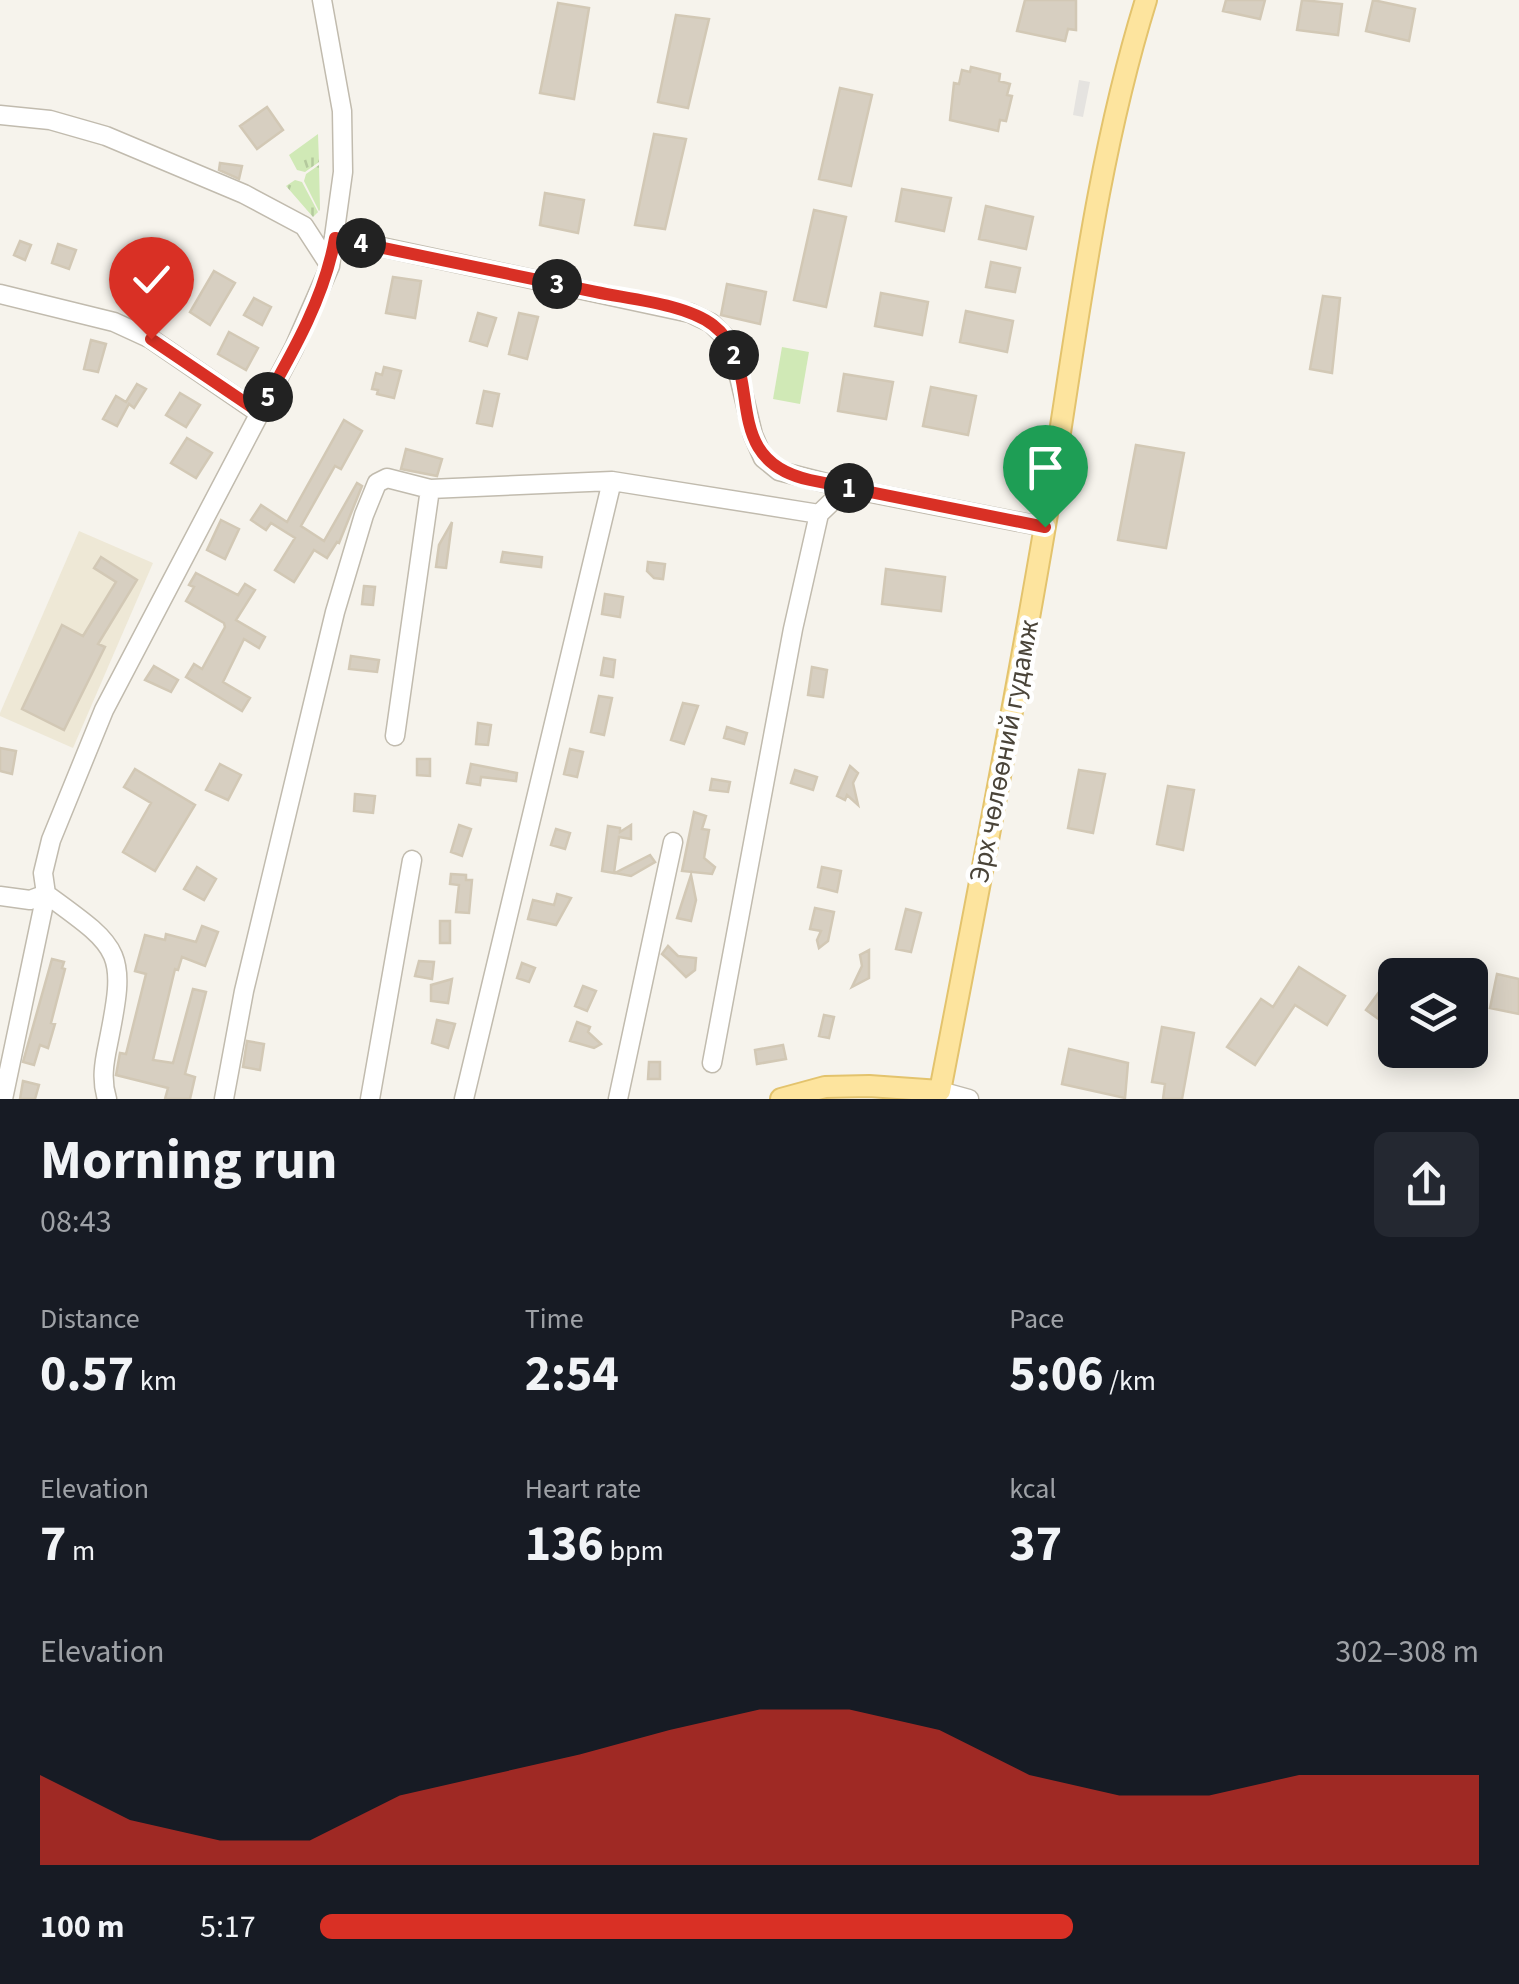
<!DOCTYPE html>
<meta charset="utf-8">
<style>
:root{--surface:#171b24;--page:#242831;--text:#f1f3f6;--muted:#9ea1a6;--accent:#d93025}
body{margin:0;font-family:"Source Sans 3",sans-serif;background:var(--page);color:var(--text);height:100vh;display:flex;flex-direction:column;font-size:38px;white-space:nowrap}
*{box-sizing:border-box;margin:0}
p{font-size:32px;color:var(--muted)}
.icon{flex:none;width:55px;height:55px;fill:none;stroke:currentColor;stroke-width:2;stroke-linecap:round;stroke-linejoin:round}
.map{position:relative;height:1099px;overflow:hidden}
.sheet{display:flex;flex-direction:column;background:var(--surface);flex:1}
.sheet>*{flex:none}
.fabs{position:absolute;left:1378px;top:958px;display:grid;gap:20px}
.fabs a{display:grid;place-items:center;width:110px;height:110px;border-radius:15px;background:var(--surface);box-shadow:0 5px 25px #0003;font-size:50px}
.pin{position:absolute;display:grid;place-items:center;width:85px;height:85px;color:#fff;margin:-102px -42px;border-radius:50% 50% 50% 0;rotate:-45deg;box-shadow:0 0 10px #0007}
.pin .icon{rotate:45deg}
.km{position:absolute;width:50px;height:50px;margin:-25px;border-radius:50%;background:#222;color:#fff;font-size:28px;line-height:50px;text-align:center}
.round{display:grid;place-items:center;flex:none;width:105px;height:105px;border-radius:15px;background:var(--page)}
.head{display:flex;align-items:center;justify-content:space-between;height:170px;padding:0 40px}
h1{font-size:55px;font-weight:700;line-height:75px}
.metrics{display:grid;grid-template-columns:repeat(3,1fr);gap:15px;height:170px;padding:10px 40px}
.metrics div{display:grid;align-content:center}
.metrics b{font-size:50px;font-weight:700}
.metrics small{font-size:28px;font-weight:400}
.metrics p{font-size:28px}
.chart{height:280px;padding:20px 40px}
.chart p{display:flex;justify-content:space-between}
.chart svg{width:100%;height:180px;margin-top:10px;fill:var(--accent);opacity:.7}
ul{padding:0 40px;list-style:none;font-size:32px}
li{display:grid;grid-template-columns:160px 120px 1fr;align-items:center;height:75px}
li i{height:25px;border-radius:12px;background:var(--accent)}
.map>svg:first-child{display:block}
.education{fill:#eee8d6}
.grass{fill:url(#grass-tufts)}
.green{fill:#d0e9b6}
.parking{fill:#e5e3e0}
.building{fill:#d7cfc1;stroke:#d2c8b5;stroke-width:2.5}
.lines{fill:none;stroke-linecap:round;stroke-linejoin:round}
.minor-casing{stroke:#c1bbae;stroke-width:21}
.major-casing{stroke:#e3c36d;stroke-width:24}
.minor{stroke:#fff;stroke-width:18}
.major{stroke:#fde49e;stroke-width:20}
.route-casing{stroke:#fff;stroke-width:20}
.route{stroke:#d93025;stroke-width:12}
.labels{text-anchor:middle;stroke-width:9;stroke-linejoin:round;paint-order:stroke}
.street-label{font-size:28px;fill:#4a4439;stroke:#fff}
</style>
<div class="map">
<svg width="1519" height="1099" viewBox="0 0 1519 1099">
<defs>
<pattern id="grass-tufts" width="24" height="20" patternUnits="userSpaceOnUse" patternTransform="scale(2.5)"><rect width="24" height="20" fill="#d0e9b6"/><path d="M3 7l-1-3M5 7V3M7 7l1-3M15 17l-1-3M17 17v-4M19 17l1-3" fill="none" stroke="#b4c99d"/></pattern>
</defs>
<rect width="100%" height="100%" fill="#f6f3ec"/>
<path class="education" d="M79 531 153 563 73 748 0 716V713Z"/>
<path class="grass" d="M318 134 319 162 305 172 297 170 289 155Z
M319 165 320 209 319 211 304 181 306 174Z
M295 180 302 182 318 212 313 217 286 186Z"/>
<path class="green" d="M782 347 809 352 800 404 773 399Z"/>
<path class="parking" d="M1079 80 1090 82 1083 117 1073 115Z"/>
<path class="building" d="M1025 0H1076V30L1068 29 1065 41 1017 31Z
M1226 0H1265L1260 19 1223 11Z
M1302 0 1342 4 1338 35 1297 30Z
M1373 0 1415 9 1409 41 1366 31Z
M558 3 589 8 574 99 540 93Z
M676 15 709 19 688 108 658 102Z
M971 67 1000 74 999 81 1010 84 1007 95 1012 96 1006 121 1000 120 998 131 950 120 954 83 959 84 962 70 970 72Z
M840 88 872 95 851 186 819 179Z
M267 107 283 130 257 149 240 126Z
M654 134 686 139 665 229 635 225Z
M220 163 242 166 239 179 219 170Z
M902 189 951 198 944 231 896 221Z
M545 193 584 200 578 233 540 225Z
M986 206 1033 217 1026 249 979 239Z
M814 210 846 217 826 307 794 300Z
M20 241 31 245 25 260 14 255Z
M58 244 76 250 69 269 52 263Z
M991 262 1020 268 1015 292 986 287Z
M214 271 235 283 210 325 190 312Z
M393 277 421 281 415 318 386 313Z
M727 284 766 292 760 324 721 315Z
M881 293 928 302 922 335 875 326Z
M1323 296 1340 298 1332 373 1310 369Z
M254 298 271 307 262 325 244 315Z
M966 311 1013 321 1007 352 960 342Z
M478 313 496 318 487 346 470 341Z
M519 313 538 317 527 359 509 354Z
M229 332 258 348 246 370 218 354Z
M91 340 106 344 98 372 84 369Z
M384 367 401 371 394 398 377 394 378 390 372 389 376 373 382 375Z
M844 374 893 382 886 419 838 411Z
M137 384 146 389 134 408 129 404 117 426 103 419 116 396 126 402Z
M931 387 976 396 968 435 923 426Z
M484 391 499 394 492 426 477 423Z
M180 393 200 405 186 427 166 415Z
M344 420 362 431 341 469 335 466 301 526 324 541 357 483 362 486 339 543 337 542 327 558 314 550 294 582 275 570 295 538 271 523 266 530 251 520 261 505 287 522Z
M187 438 212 453 196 478 171 463Z
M1136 445 1184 453 1166 548 1118 540Z
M406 449 442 459 437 476 401 469Z
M221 520 239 529 225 559 207 550Z
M452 522 446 568 436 567 439 545Z
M503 552 542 557 541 567 501 562Z
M101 557 137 580 98 644 105 647 64 730 22 709 62 625 83 636 116 582 94 568Z
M648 562 665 564 663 579 654 578 647 571Z
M886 569 945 577 941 611 882 604Z
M196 573 238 595 245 584 255 590 236 620 265 637 259 648 244 639 223 682 250 698 242 711 186 677 194 664 202 669 225 627 224 623 186 601 194 587 189 585Z
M364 586 375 587 373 605 362 604Z
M605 594 623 597 620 617 602 614Z
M351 656 379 660 377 672 349 669Z
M604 658 615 660 613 677 601 675Z
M154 666 178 680 171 692 145 680Z
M812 667 827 670 823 697 808 695Z
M599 696 612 698 604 735 591 732Z
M683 703 698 706 684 744 671 740Z
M478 723 491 725 488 745 476 744Z
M727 727 747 733 744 744 724 738Z
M0 748 16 751 12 774 0 771Z
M570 749 583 752 577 777 564 774Z
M417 759H430V776L417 775Z
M220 764 241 775 228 800 206 790Z
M471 764 517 773 516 781 481 777 480 785 467 783Z
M850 766 858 773 853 783 858 805 847 795 845 800 837 796Z
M135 769 195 805 155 871 123 852 151 803 124 787Z
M795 770 817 777 813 790 791 783Z
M1079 770 1105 774 1093 833 1068 828Z
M712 779 730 782 728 792 710 790Z
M1168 786 1194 790 1183 850 1157 844Z
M355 794 375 796 373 813 354 811Z
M694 812 706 816 702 829 709 830 704 858 715 867 712 874 682 871Z
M459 825 471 829 462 856 451 852Z
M631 825V839L619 837 614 873 602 871 608 826 620 828V832Z
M556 829 570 833 565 849 551 845Z
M650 855 655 862 631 876 615 873Z
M197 867 216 879 204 900 184 889Z
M822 867 841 871 837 892 818 887Z
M451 874 466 875V880H472L469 913 456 912 459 885 450 884Z
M691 875 696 900 691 921 677 918Z
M557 894 571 898 556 925 528 919 533 900 554 905Z
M815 908 834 912 828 941 819 948 817 940 821 931 810 929Z
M906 909 921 913 911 952 896 949Z
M440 921H450V943H440Z
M202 926 218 932 205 966 182 957 178 970 175 969 153 1060 173 1063 193 989 206 992 185 1074 195 1077 190 1099H165L168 1088 116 1075 120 1053 126 1054 146 974 135 971 145 935 165 940 166 934 196 942Z
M668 946 678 956 696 958 695 970 686 977 669 960 662 954Z
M869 950V978L852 987 862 966 860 955Z
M52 959 64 962 62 968 65 969 51 1023 55 1024 48 1048 40 1045 34 1065 23 1062Z
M419 961 434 962 432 979 415 976Z
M522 963 535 968 529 982 517 978Z
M1299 967 1345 996 1327 1025 1295 1005 1255 1065 1227 1047 1261 999 1273 1007Z
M1497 974 1519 979V1014L1490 1008Z
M452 979 448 1003 431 1001V985Z
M1387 981 1395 986V1023L1391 1028 1366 1010Z
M583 986 596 991 587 1011 575 1006Z
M824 1015 834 1017 829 1038 819 1036Z
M437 1020 455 1024 448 1048 432 1043Z
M577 1022 590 1027 588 1032 601 1044 594 1048 570 1041Z
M1162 1027 1194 1033 1182 1099H1163L1165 1084 1152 1082Z
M247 1041 264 1044 260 1070 243 1067Z
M783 1045 786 1059 757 1064 755 1050Z
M1069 1049 1128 1063 1125 1098 1062 1084Z
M649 1062H660V1079H648Z
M23 1081 39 1085 35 1099H20Z"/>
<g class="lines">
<g class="minor-casing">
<path id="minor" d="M0 115 50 120 106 136 244 194 304 226 330 266
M335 237 690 313 711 323 731 343 753 435 763 458 779 471 846 488 1045 527
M0 294 114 322 151 339 259 413
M395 736 430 489
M0 896 30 900 46 894
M712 1063 793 629 819 514 846 488
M3 1099 46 894
M107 1099C101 1080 104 1063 108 1044 127 951 122 949 46 894L43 873 51 840 104 710 294 348 330 266 343 172 342 111 322 0
M224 1099 244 991 335 612 364 515 377 483 387 478 430 489 612 481 819 514
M370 1099 412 860
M464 1099 612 481
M618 1099 673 842
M939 1099 940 1091 969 1099"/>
</g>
<g class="major-casing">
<path id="major" d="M781 1099 825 1087 869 1086 940 1091C976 903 1013 715 1045 526 1075 350 1093 171 1146 0"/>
</g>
<use href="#minor" class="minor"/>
<use href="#major" class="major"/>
</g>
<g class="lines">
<g class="route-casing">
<path id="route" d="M151 339 259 412C290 357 324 300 335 238 422 256 509 274 596 292 629 299 686 304 713 325 769 368 714 459 810 480L1045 527"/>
</g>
<use href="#route" class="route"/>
</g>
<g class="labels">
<g class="street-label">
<text transform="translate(1003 751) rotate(-79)" y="10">Эрх чөлөөний гудамж</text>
</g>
</g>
</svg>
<div class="fabs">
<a><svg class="icon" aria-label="layers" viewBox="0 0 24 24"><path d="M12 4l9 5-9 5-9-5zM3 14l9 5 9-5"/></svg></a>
</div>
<div class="pin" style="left:1045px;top:527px;background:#1e9e55"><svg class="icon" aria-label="arrive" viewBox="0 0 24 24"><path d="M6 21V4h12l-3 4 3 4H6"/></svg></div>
<div class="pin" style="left:151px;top:339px;background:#d93025"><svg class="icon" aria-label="check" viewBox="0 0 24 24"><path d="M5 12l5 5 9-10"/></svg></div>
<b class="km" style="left:849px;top:488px">1</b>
<b class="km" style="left:734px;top:355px">2</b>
<b class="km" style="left:557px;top:284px">3</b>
<b class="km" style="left:361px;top:243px">4</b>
<b class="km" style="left:268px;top:397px">5</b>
</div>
<section class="sheet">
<div class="head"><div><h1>Morning run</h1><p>08:43</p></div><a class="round"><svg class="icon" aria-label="share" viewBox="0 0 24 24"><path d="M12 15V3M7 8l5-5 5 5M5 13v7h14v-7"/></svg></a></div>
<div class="metrics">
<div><p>Distance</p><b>0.57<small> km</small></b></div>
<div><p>Time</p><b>2:54</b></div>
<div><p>Pace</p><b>5:06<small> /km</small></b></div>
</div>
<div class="metrics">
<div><p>Elevation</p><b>7<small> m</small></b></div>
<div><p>Heart rate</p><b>136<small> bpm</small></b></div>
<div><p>kcal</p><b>37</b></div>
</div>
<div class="chart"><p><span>Elevation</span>302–308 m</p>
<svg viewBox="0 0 160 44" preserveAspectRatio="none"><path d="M0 44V22L10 33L20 38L30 38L40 27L50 22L60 17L70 11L80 6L90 6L100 11L110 22L120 27L130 27L140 22L150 22L160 22V44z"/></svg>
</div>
<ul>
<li><b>100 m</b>5:17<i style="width:65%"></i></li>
</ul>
</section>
